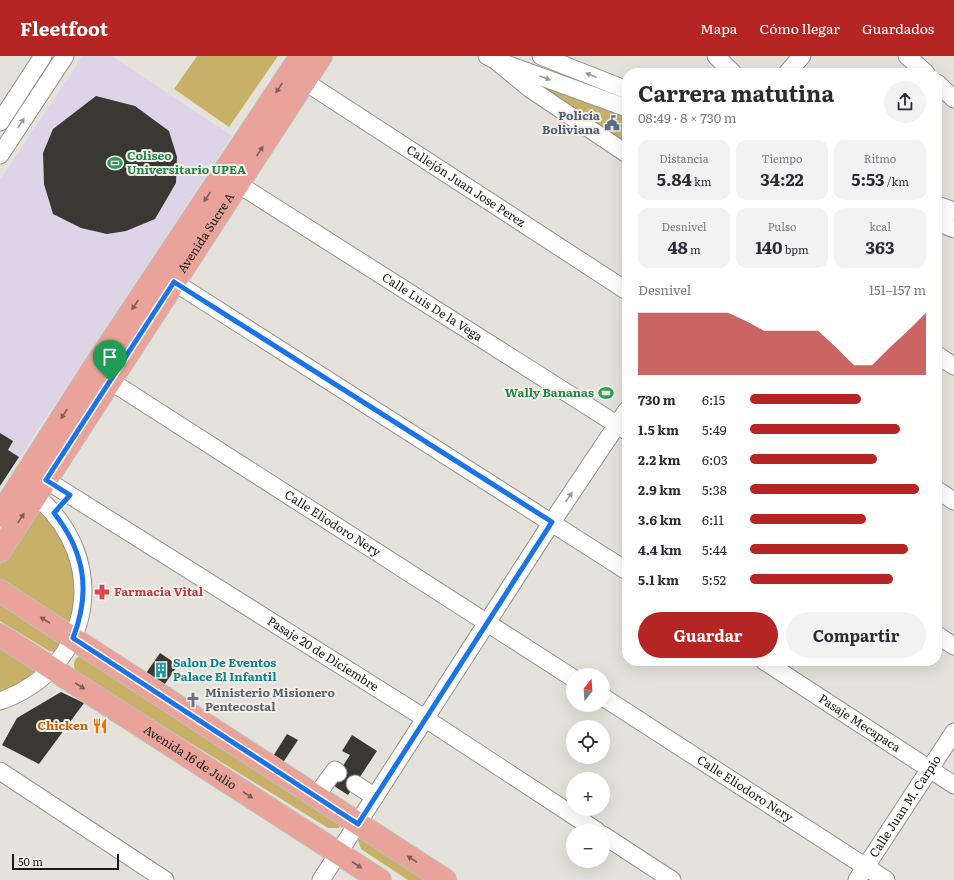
<!DOCTYPE html>
<html lang="es">
<meta charset="utf-8">
<style>
:root{--surface:#fff;--page:#f2f2f3;--text:#2b2b33;--muted:#7c7c81;--accent:#b52523}
body{margin:0;font-family:Literata,serif;background:var(--page);color:var(--text);height:100vh;display:flex;flex-direction:column;font-size:15px;white-space:nowrap}
*{box-sizing:border-box;margin:0}
p{font-size:13px;color:var(--muted)}
.icon{flex:none;width:22px;height:22px;fill:none;stroke:currentColor;stroke-width:2;stroke-linecap:round;stroke-linejoin:round}
.map{position:relative;flex:1;overflow:hidden}
.side{position:absolute;left:622px;top:12px;width:320px;height:598px;display:flex;flex-direction:column;background:var(--surface);border-radius:16px;box-shadow:0 4px 16px #0002}
.side>*{flex:none}
.needle{width:26px;rotate:17deg}
.controls{position:absolute;left:566px;top:612px;display:grid;gap:8px}
.controls a{display:grid;place-items:center;width:44px;height:44px;border-radius:50%;background:var(--surface);box-shadow:0 4px 16px #0002;font-size:20px}
.scale{position:absolute;left:12px;bottom:10px;width:107px;box-sizing:border-box;padding-left:4px;border:2px solid #191916;border-top:0;font-size:11px;line-height:14px;white-space:nowrap;color:#191916;-webkit-text-stroke:3px #f2efe8;paint-order:stroke}
.pin{position:absolute;display:grid;place-items:center;width:34px;height:34px;color:#fff;margin:-41px -17px;border-radius:50% 50% 50% 0;rotate:-45deg;box-shadow:0 0 4px #0007}
.pin .icon{rotate:45deg}
.round{display:grid;place-items:center;flex:none;width:42px;height:42px;border-radius:21px;background:var(--page)}
.headline{display:flex;align-items:center;justify-content:space-between;height:68px;padding:0 16px}
h1{font-size:22px;font-weight:700;line-height:30px}
.metrics{display:grid;grid-template-columns:repeat(3,1fr);gap:6px;height:68px;padding:4px 16px}
.metrics div{display:grid;align-content:center;border-radius:10px;background:var(--page);text-align:center}
.metrics b{font-size:17px;font-weight:700}
.metrics small{font-size:11px;font-weight:400}
.metrics p{font-size:11px}
.chart{height:112px;padding:8px 16px}
.chart p{display:flex;justify-content:space-between}
.chart svg{width:100%;height:72px;margin-top:4px;fill:var(--accent);opacity:.7}
.action{display:flex;gap:8px;margin-top:auto;padding:8px 16px}
.action a{flex:1;height:46px;border-radius:24px;background:var(--accent);color:#fff;font-size:16px;font-weight:700;line-height:46px;text-align:center}
.action a+a{background:var(--page);color:var(--text)}
ul{padding:0 16px;list-style:none;font-size:13px}
li{display:grid;grid-template-columns:64px 48px 1fr;align-items:center;height:30px}
li i{height:10px;border-radius:5px;background:var(--accent)}
header{display:flex;align-items:center;gap:24px;box-sizing:border-box;height:56px;padding:0 20px;background:var(--accent);color:#fff}
header strong{font-size:19px}
nav{display:flex;gap:22px;margin-inline-start:auto;font-size:14px}
.map>svg:first-child{display:block}
.education{fill:#ded4e8}
.green{fill:#c9b068}
.building{fill:#3a3832}
.lines{fill:none;stroke-linecap:round;stroke-linejoin:round}
.minor-casing{stroke:#95928c;stroke-width:19}
.major-casing{stroke:#bfbfbe;stroke-width:24}
.minor{stroke:#fff;stroke-width:17}
.major{stroke:#e9a39a;stroke-width:22}
.oneway{fill:#989896}
.oneway2{fill:#815e58}
.route-casing{stroke:#fff;stroke-width:8}
.route{stroke:#1a73e8;stroke-width:5}
.labels{text-anchor:middle;stroke-width:4;stroke-linejoin:round;paint-order:stroke}
.service-label{font-size:12px;font-weight:bold;fill:#4e5e75;stroke:#f2efe8;text-anchor:end}
.leisure-label{font-size:12px;font-weight:bold;fill:#27864d;stroke:#f2efe8;text-anchor:start}
.street-label{font-size:12px;fill:#191916;stroke:#f2efe8}
.health-label{font-size:12px;font-weight:bold;fill:#be3a42;stroke:#f2efe8;text-anchor:start}
.culture-label{font-size:12px;font-weight:bold;fill:#0d838f;stroke:#f2efe8;text-anchor:start}
.worship-label{font-size:12px;font-weight:bold;fill:#5b616d;stroke:#f2efe8;text-anchor:start}
.food-label{font-size:12px;font-weight:bold;fill:#c56008;stroke:#f2efe8;text-anchor:end}
</style>
<header>
<strong>Fleetfoot</strong>
<nav><a>Mapa</a><a>Cómo llegar</a><a>Guardados</a></nav>
</header>
<div class="map">
<svg width="954" height="824" viewBox="0 0 954 824">
<rect width="100%" height="100%" fill="#e5e2db"/>
<path class="education" d="M83 0H112L232 80 0 431V124Z"/>
<path class="green" d="M197 0H278L229 71 174 33Z
M531 22 627 59V77L621 85 525 26Z
M38 455 53 470 65 490 73 513 75 535 74 559 67 569 0 527V508L33 456Z
M0 544 61 586 56 596 49 595 0 565Z
M0 586 40 615 26 625 0 635Z
M82 599 342 766 339 772H328L77 617C72 610 73 602 82 599Z
M362 779 442 824H408L361 793 358 784Z"/>
<path class="building" d="M96 40 135 50 169 75 177 101 176 127 155 163 126 175 107 178 81 172 53 158 44 128 43 97 53 73Z
M0 377 13 385 8 394 19 401 0 430Z
M160 597 178 609 162 632 144 620Z
M61 636 84 647 39 708 2 689 17 662Z
M287 678 298 684 282 708 272 702Z
M352 679 377 695 348 739 331 728 350 699 342 695Z"/>
<g class="lines">
<g class="minor-casing">
<g id="minor">
<path d="M487 0 495 4 529 32 627 98"/>
<path d="M541 0 627 34"/>
<path d="M716 0 733 17"/>
<path d="M907 0 926 17"/>
<path d="M506 8 627 52"/>
<path d="M787 17 802 0"/>
<path id="s1" d="M304 25 627 235"/>
<path d="M937 27 954 43"/>
<path d="M0 66 43 0"/>
<path d="M0 99 65 0"/>
<path id="s2" d="M238 128 627 375"/>
<path d="M937 149 954 155"/>
<path d="M937 166 954 173"/>
<path d="M174 226 627 515"/>
<path d="M937 299 954 310"/>
<path id="s3" d="M101 319 573 622"/>
<path id="s4" d="M46 424 426 663 597 775"/>
<path d="M937 434 954 445"/>
<path d="M937 579 954 590"/>
<path id="s5" d="M764 605 954 729"/>
<path id="s6" d="M603 641 886 824"/>
<path d="M0 645C94 612 111 503 36 440"/>
<path d="M0 715 165 824"/>
<path d="M355 728 375 741"/>
<path d="M316 740 335 714 338 717"/>
<path d="M603 779 672 824"/>
<path d="M321 824 552 466 627 354"/>
<path id="s7" d="M857 824 954 676"/>
</g>
</g>
<g class="major-casing">
<g id="major">
<path d="M0 459 93 313 301 0"/>
<path id="s8" d="M0 495 321 0"/>
<path d="M0 535 445 824"/>
<path id="s9" d="M0 579 380 824"/>
</g>
</g>
<use href="#minor" class="minor"/>
<use href="#major" class="major"/>
</g>
<defs><path id="oneway-solid" d="M-6-.8H1V-3.2L6.5 0L1 3.2V.8H-6Z"/></defs>
<g class="oneway">
<use href="#oneway-solid" transform="translate(591 19) rotate(-159)"/>
<use href="#oneway-solid" transform="translate(545 22) rotate(20)"/>
<use href="#oneway-solid" transform="translate(21 67) rotate(-57)"/>
<use href="#oneway-solid" transform="translate(569 441) rotate(-56)"/>
</g>
<g class="oneway2">
<use href="#oneway-solid" transform="translate(279 32) rotate(124)"/>
<use href="#oneway-solid" transform="translate(260 95) rotate(-57)"/>
<use href="#oneway-solid" transform="translate(207 141) rotate(124)"/>
<use href="#oneway-solid" transform="translate(135 249) rotate(124)"/>
<use href="#oneway-solid" transform="translate(64 358) rotate(123)"/>
<use href="#oneway-solid" transform="translate(21 462) rotate(-57)"/>
<use href="#oneway-solid" transform="translate(45 564) rotate(-147)"/>
<use href="#oneway-solid" transform="translate(80 630) rotate(33)"/>
<use href="#oneway-solid" transform="translate(248 739) rotate(33)"/>
<use href="#oneway-solid" transform="translate(412 803) rotate(-147)"/>
<use href="#oneway-solid" transform="translate(357 809) rotate(33)"/>
</g>
<g class="lines">
<g class="route-casing">
<path id="route" d="M174 226 552 466 358 768 73 582C91 536 85 496 54 457L70 439 46 424Z"/>
</g>
<use href="#route" class="route"/>
</g>
<defs>
<g id="civic-bare" transform="scale(1.2)"><path d="M-.6-6.5H3V-4.5H.6V-3L4-1V1h2V6H-6V1h2V-1L-.6-3ZM-1.2 2.5V6h2.4V2.5Z" fill="#5c6f8a" stroke="#f2efe8" stroke-width="2.5" paint-order="stroke"/></g>
<g id="stadium-bare" transform="scale(1.2)"><path d="M0-5a6.5 5 0 1 0 0 10a6.5 5 0 1 0 0-10ZM-3.5-1.8h7v3.6h-7Z" fill="#2e9e5b" stroke="#f2efe8" stroke-width="2.5" paint-order="stroke"/></g>
<g id="pharmacy-bare" transform="scale(1.2)"><path d="M-2-6h4v4h4v4h-4v4h-4v-4h-4v-4h4Z" fill="#e0444e" stroke="#f2efe8" stroke-width="2.5" paint-order="stroke"/></g>
<g id="building-bare" transform="scale(1.2)"><path d="M-4-6H4V6H1V3H-1V6H-4ZM-2.5-4.3h1.7v1.8h-1.7ZM.8-4.3h1.7v1.8H.8ZM-2.5-1h1.7V.8h-1.7ZM.8-1h1.7V.8H.8Z" fill="#0f9aa8" stroke="#f2efe8" stroke-width="2.5" paint-order="stroke"/></g>
<g id="church-bare" transform="scale(1.2)"><path d="M-1.2-6h2.4v3.5h3.3v2.4h-3.3V6h-2.4V-.1h-3.3v-2.4h3.3Z" fill="#6b7280" stroke="#f2efe8" stroke-width="2.5" paint-order="stroke"/></g>
<g id="restaurant-bare" transform="scale(1.2)"><path d="M-5-6h1v4h1v-4h1v4h1v-4h1v5L-1.5 .5V6h-2V.5L-5-1ZM5-6V6H3V1.5H1.5Q1.5-4 5-6Z" fill="#e8710a" stroke="#f2efe8" stroke-width="2.5" paint-order="stroke"/></g>
</defs>
<g fill-rule="evenodd">
<use href="#civic-bare" x="612" y="67"/>
<use href="#stadium-bare" x="115" y="107"/>
<use href="#stadium-bare" x="606" y="337"/>
<use href="#pharmacy-bare" x="102" y="536"/>
<use href="#building-bare" x="161" y="614"/>
<use href="#church-bare" x="193" y="644"/>
<use href="#restaurant-bare" x="100" y="670"/>
</g>
<g class="labels">
<g class="service-label">
<text x="600" y="64">Policía<tspan x="600" dy="14">Boliviana</tspan></text>
</g>
<g class="leisure-label">
<text x="127" y="104">Coliseo<tspan x="127" dy="14">Universitario UPEA</tspan></text>
<text x="594" y="341" text-anchor="end">Wally Bananas</text>
</g>
<g class="street-label">
<text dy="4" stroke="none"><textPath href="#s1" startOffset="193">Callejón Juan Jose Perez</textPath></text>
<text dy="4" stroke="none"><textPath href="#s8" startOffset="379">Avenida Sucre A</textPath></text>
<text dy="4" stroke="none"><textPath href="#s2" startOffset="230">Calle Luis De la Vega</textPath></text>
<text dy="4" stroke="none"><textPath href="#s3" startOffset="275">Calle Eliodoro Nery</textPath></text>
<text dy="4" stroke="none"><textPath href="#s4" startOffset="327">Pasaje 20 de Diciembre</textPath></text>
<text dy="4" stroke="none"><textPath href="#s5" startOffset="114">Pasaje Mecapaca</textPath></text>
<text dy="4" stroke="none"><textPath href="#s9" startOffset="226">Avenida 16 de Julio</textPath></text>
<text dy="4" stroke="none"><textPath href="#s6" startOffset="169">Calle Eliodoro Nery</textPath></text>
<text dy="4" stroke="none"><textPath href="#s7" startOffset="88">Calle Juan M. Carpio</textPath></text>
</g>
<g class="health-label">
<text x="114" y="540">Farmacia Vital</text>
</g>
<g class="culture-label">
<text x="173" y="611">Salon De Eventos<tspan x="173" dy="14">Palace El Infantil</tspan></text>
</g>
<g class="worship-label">
<text x="205" y="641">Ministerio Misionero<tspan x="205" dy="14">Pentecostal</tspan></text>
</g>
<g class="food-label">
<text x="88" y="674">Chicken</text>
</g>
</g>
</svg>
<div class="controls">
<a><svg class="needle" viewBox="-14 -14 28 28"><path d="M0-13l5 13h-10z" fill="#e53935"/><path d="M0 13l5-13h-10z" fill="#7c7c81"/></svg></a>
<a><svg class="icon" aria-label="locate" viewBox="0 0 24 24"><circle cx="12" cy="12" r="6"/><path d="M12 2v4M12 18v4M2 12h4M18 12h4"/></svg></a>
<a>+</a>
<a>−</a>
</div>
<div class="scale">50 m</div>
<div class="pin" style="left:110px;top:325px;background:#1e9e55"><svg class="icon" aria-label="arrive" viewBox="0 0 24 24"><path d="M6 21V4h12l-3 4 3 4H6"/></svg></div>
<section class="side">
<div class="headline"><div><h1>Carrera matutina</h1><p>08:49 · 8 × 730 m</p></div><a class="round"><svg class="icon" aria-label="share" viewBox="0 0 24 24"><path d="M12 15V3M7 8l5-5 5 5M5 13v7h14v-7"/></svg></a></div>
<div class="metrics">
<div><p>Distancia</p><b>5.84<small> km</small></b></div>
<div><p>Tiempo</p><b>34:22</b></div>
<div><p>Ritmo</p><b>5:53<small> /km</small></b></div>
</div>
<div class="metrics">
<div><p>Desnivel</p><b>48<small> m</small></b></div>
<div><p>Pulso</p><b>140<small> bpm</small></b></div>
<div><p>kcal</p><b>363</b></div>
</div>
<div class="chart"><p><span>Desnivel</span>151–157 m</p>
<svg viewBox="0 0 160 44" preserveAspectRatio="none"><path d="M0 44V6L10 6L20 6L30 6L40 6L50 6L60 11L70 17L80 17L90 17L100 17L110 27L120 38L130 38L140 27L150 17L160 6V44z"/></svg>
</div>
<ul>
<li><b>730 m</b>6:15<i style="width:63%"></i></li>
<li><b>1.5 km</b>5:49<i style="width:85%"></i></li>
<li><b>2.2 km</b>6:03<i style="width:72%"></i></li>
<li><b>2.9 km</b>5:38<i style="width:96%"></i></li>
<li><b>3.6 km</b>6:11<i style="width:66%"></i></li>
<li><b>4.4 km</b>5:44<i style="width:90%"></i></li>
<li><b>5.1 km</b>5:52<i style="width:81%"></i></li>
</ul>
<div class="action"><a>Guardar</a><a>Compartir</a></div>
</section>
</div>
